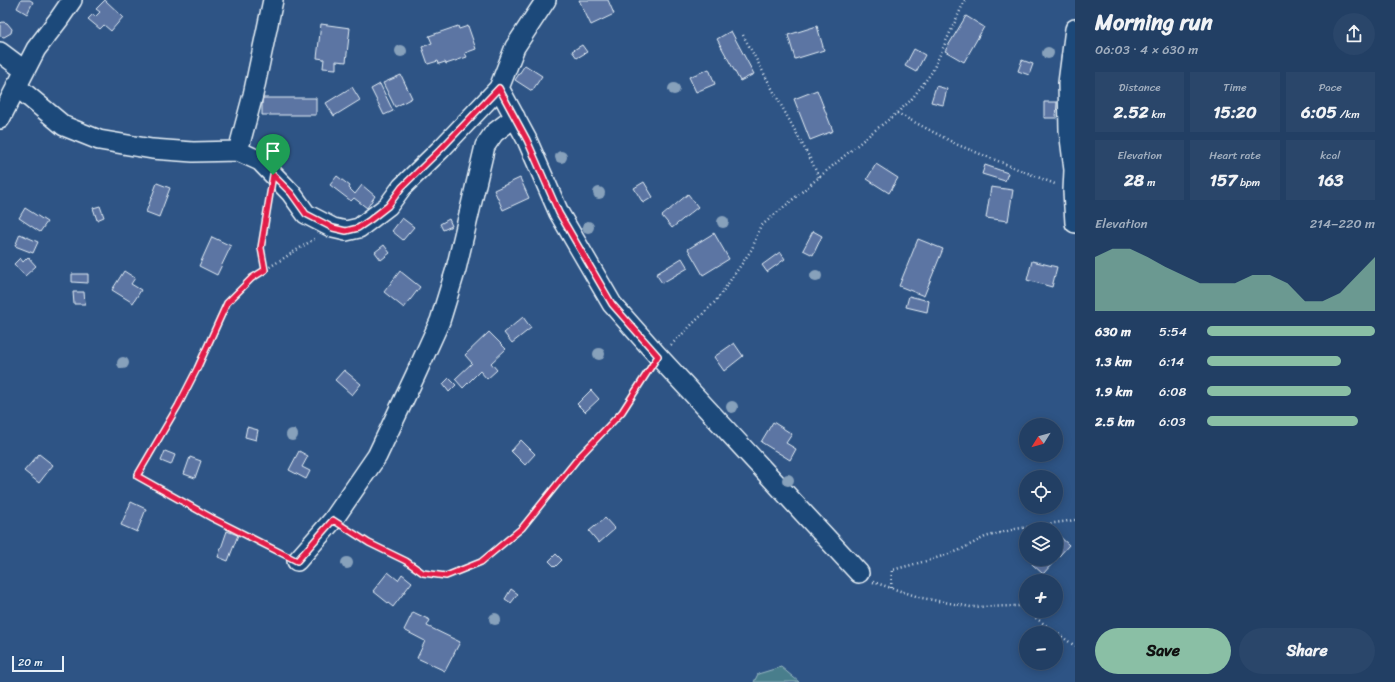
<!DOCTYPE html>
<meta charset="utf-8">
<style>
:root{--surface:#223f64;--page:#2a466a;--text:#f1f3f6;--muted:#a2afbf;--line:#3f5878;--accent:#8abfa5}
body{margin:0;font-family:Sriracha,sans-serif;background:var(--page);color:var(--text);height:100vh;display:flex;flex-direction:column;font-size:15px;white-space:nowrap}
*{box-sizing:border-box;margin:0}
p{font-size:13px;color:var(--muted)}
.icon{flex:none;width:22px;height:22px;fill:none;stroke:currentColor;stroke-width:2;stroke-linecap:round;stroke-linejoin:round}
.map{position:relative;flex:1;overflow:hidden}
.drawer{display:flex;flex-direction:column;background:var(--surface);width:320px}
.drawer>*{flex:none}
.needle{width:26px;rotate:233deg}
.controls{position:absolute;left:1019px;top:418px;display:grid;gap:8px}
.controls a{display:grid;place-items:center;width:44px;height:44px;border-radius:50%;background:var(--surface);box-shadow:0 2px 10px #0003,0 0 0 1px var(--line);font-size:20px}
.scale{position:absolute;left:12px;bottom:10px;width:52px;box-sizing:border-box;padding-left:4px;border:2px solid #e8f1f8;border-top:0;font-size:11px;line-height:14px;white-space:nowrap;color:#e8f1f8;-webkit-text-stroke:3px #1f4a7a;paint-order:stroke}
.pin{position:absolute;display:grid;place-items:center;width:34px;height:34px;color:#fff;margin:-41px -17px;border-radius:50% 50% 50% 0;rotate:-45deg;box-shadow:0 0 4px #0007}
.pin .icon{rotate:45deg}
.round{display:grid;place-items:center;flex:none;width:42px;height:42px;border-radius:21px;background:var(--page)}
.headline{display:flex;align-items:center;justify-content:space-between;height:68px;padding:0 20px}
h1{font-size:22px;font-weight:800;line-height:30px}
.figures{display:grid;grid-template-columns:repeat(3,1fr);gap:6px;height:68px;padding:4px 20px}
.figures div{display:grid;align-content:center;border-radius:0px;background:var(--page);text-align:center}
.figures b{font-size:17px;font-weight:800}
.figures small{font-size:11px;font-weight:400}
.figures p{font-size:11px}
.chart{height:112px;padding:8px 20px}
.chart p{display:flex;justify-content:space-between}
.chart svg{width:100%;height:72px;margin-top:4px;fill:var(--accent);opacity:.7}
.button{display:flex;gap:8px;margin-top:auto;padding:8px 20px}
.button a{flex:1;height:46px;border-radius:24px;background:var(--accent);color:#111;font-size:16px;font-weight:800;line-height:46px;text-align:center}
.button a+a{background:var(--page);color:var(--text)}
ul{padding:0 20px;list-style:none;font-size:13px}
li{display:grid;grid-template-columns:64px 48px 1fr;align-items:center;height:30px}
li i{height:10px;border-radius:5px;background:var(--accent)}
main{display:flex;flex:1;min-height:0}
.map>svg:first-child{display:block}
.green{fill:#497e8c;stroke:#98b8c2}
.building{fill:#5b75a3;stroke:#e8f1f8}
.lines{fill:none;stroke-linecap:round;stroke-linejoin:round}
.minor-casing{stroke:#e8f1f8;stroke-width:22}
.path{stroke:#e8f1f8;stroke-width:2.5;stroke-dasharray:1 3;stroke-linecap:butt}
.minor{stroke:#1f4a7a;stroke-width:19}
.tree{fill:#87a1bb}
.route-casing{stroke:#fff;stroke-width:8}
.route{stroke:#e11d48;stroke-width:5}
</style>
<main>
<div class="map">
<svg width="1075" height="682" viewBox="0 0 1075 682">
<rect width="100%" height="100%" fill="#2e5485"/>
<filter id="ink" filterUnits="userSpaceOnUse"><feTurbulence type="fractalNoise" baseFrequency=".025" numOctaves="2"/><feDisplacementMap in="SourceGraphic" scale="8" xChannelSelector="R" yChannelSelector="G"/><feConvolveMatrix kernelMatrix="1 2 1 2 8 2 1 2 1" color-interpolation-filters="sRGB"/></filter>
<g filter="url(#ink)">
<path class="green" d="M781 667 799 682H754L758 674Z"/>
<path class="building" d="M21 0H30L33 2 27 14 17 8Z
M105 0 123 17 111 31 104 25 100 29 88 19 93 14 95 17 100 12 96 9Z
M579 0H608L614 14 591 25Z
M966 16 984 27 964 62 945 51Z
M3 22 7 23 12 29 11 33 4 37 0 36V23Z
M321 24 350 28 346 62 336 61V69L323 68 324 59 317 58Z
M458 26 459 29 468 26 476 49 465 53 467 57 446 64 445 62 439 64 438 61 428 64 422 47 432 43 429 36Z
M817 26 824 50 795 59 788 35Z
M731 31 754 74 740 81 717 39Z
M582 45 587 52 577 58 572 51Z
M914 49 925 55 916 72 905 66Z
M1022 60 1033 64 1029 75 1018 71Z
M525 65 542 76 532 91 515 80Z
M709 69 715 84 696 92 689 77Z
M401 75 412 98 395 107 383 83Z
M380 84 393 111 384 115 371 89Z
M936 86 947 89 943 105 931 102Z
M352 87 360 100 334 116 326 103Z
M817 90 833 131 810 140 794 99Z
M262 98H316V115H262Z
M1044 102H1057L1056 118H1044Z
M876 164 898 178 889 193 867 179Z
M985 165 1008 173 1005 181 982 174Z
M337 176 350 186 349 188 355 194 362 185 375 196 367 208 354 198 351 201 330 185Z
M520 178 529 198 503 210 494 190Z
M644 182 653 197 643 203 634 188Z
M157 183 170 188 159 217 146 212Z
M991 187 1013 190 1008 221 986 218Z
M688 194 698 207 672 228 662 216Z
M100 206 104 217 97 220 93 208Z
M25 208 47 222 40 232 19 218Z
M402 218 414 227 403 240 392 231Z
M449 219 452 226 443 230 440 224Z
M813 231 822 236 813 255 803 250Z
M714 233 729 259 703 275 688 249Z
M20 234 38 242 33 253 15 246Z
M212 237 231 246 217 275 199 266Z
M918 239 943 249 924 296 899 286Z
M384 245 390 253 381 260 375 252Z
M780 252 785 259 767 272 762 265Z
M28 257 36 266 25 276 14 264 20 258 23 262Z
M682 258 688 268 662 283 656 274Z
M1032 261 1057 267 1052 287 1027 280Z
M124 271 135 278 131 284 141 290 133 303 112 290Z
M400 271 420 287 404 308 384 292Z
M72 274H88V283L72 282Z
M73 292H84L85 304H74Z
M909 296 929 301 927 312 906 307Z
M523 317 531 328 512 343 504 333Z
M489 332 506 349 491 363 497 370 487 379 480 371 463 388 455 379 472 363 465 355Z
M734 343 743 356 724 371 714 357Z
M344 370 361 384 352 395 335 380Z
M449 378 456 385 449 392 443 384Z
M591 390 599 399 585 412 577 404Z
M773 422 792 434 786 443 796 449 790 460 761 442Z
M247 427 258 430 256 440 245 437Z
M521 440 535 454 525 465 511 451Z
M165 451 175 455 171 465 161 461Z
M299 451 308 456 302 467 310 471 306 479 289 470Z
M39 454 53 465 39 483 24 471Z
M190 457 201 461 195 478 184 474Z
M131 502 146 509 137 532 121 525Z
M605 518 615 529 599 543 589 531Z
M227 531 238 535 228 561 218 557Z
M1058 535 1069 545 1043 574 1032 564 1037 559H1056V537Z
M556 554 562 560 555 567 549 561Z
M388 572 398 580 402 574 412 582 393 607 373 591Z
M511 589 518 594 511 603 505 599Z
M413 612 430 620 427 626 460 642 445 671 417 658 425 641 404 630Z"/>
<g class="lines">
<g class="minor-casing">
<path id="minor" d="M1075 29 1068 83 1069 130 1074 170 1073 191 1075 223
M0 52 24 70
M16 86 64 126 99 140 152 149 193 152 238 151 253 95 273 0
M499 88 527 140 559 213 612 304 658 356 859 573
M0 119 36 49 59 19 72 0
M238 151 260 161 291 193 306 214 333 228 346 231 359 228 388 206 402 187 441 149 499 88 515 47 546 0
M297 561 333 520 377 456 415 376 440 321 456 269 485 146 494 133 515 117"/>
</g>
<path class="path" d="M743 35 812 162 819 178
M897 113 958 145 1055 184
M265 270 261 248 269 195
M671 345 716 301 752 249 760 227 874 131 897 113 911 100 932 72 965 0
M348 529 369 543 406 561 423 573 446 576 481 562 522 528 579 457 622 412 648 372
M282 554 212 518 137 476 178 406 197 369 227 303 252 278 316 238
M873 582 922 598 971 607 1019 606 1026 611
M891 588 892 570 930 560 958 551 985 537 1015 529 1075 520
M1026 611 1075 646"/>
<use href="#minor" class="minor"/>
</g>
<g class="tree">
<circle cx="401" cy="51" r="6"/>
<circle cx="1048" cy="53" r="6"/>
<circle cx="674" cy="89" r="6"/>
<circle cx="561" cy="157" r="6"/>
<circle cx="599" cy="193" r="6"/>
<circle cx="723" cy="222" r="6"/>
<circle cx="588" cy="227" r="6"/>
<circle cx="816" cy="276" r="6"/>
<circle cx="599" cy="354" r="6"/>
<circle cx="123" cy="363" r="6"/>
<circle cx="732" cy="407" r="6"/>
<circle cx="292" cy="435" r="6"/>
<circle cx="788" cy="480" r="6"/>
<circle cx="347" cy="563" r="6"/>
<circle cx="495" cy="619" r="6"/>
</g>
</g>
<g class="lines" filter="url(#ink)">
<g class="route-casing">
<path id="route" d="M499 88 527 140 559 213 612 304 658 356 622 412 579 457 522 528 481 562 446 576 423 573 406 561 369 543 333 520 297 561 212 518 137 476 178 406 197 369 227 303 252 278 265 270 261 248 273 175 291 193 306 214 333 228 346 231 358 228 370 220 388 206 402 187 441 149Z"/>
</g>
<use href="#route" class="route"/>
</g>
</svg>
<div class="controls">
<a><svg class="needle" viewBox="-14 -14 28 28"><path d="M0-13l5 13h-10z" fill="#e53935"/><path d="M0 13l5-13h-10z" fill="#a2afbf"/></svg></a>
<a><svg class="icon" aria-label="locate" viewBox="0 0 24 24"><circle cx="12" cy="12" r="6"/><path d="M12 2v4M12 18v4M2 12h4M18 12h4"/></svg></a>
<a><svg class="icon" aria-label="layers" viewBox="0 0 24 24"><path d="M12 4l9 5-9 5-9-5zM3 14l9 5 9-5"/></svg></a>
<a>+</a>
<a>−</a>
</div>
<div class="scale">20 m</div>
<div class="pin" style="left:273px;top:175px;background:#1e9e55"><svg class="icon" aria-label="arrive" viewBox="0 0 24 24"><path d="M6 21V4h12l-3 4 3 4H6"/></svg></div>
</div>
<section class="drawer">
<div class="headline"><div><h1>Morning run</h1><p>06:03 · 4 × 630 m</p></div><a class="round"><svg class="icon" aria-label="share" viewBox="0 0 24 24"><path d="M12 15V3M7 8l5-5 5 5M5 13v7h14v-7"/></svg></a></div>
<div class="figures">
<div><p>Distance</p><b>2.52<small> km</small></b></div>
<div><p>Time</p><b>15:20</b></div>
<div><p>Pace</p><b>6:05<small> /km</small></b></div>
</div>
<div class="figures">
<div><p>Elevation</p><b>28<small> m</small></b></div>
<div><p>Heart rate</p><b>157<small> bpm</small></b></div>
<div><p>kcal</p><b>163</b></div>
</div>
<div class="chart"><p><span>Elevation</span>214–220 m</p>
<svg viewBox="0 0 160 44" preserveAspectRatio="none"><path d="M0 44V11L10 6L20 6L30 11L40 17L50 22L60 27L70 27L80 27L90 22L100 22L110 27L120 38L130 38L140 33L150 22L160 11V44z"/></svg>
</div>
<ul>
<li><b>630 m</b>5:54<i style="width:100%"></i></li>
<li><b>1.3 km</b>6:14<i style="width:80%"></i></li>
<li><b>1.9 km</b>6:08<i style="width:86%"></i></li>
<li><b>2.5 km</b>6:03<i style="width:90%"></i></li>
</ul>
<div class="button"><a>Save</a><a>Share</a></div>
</section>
</main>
